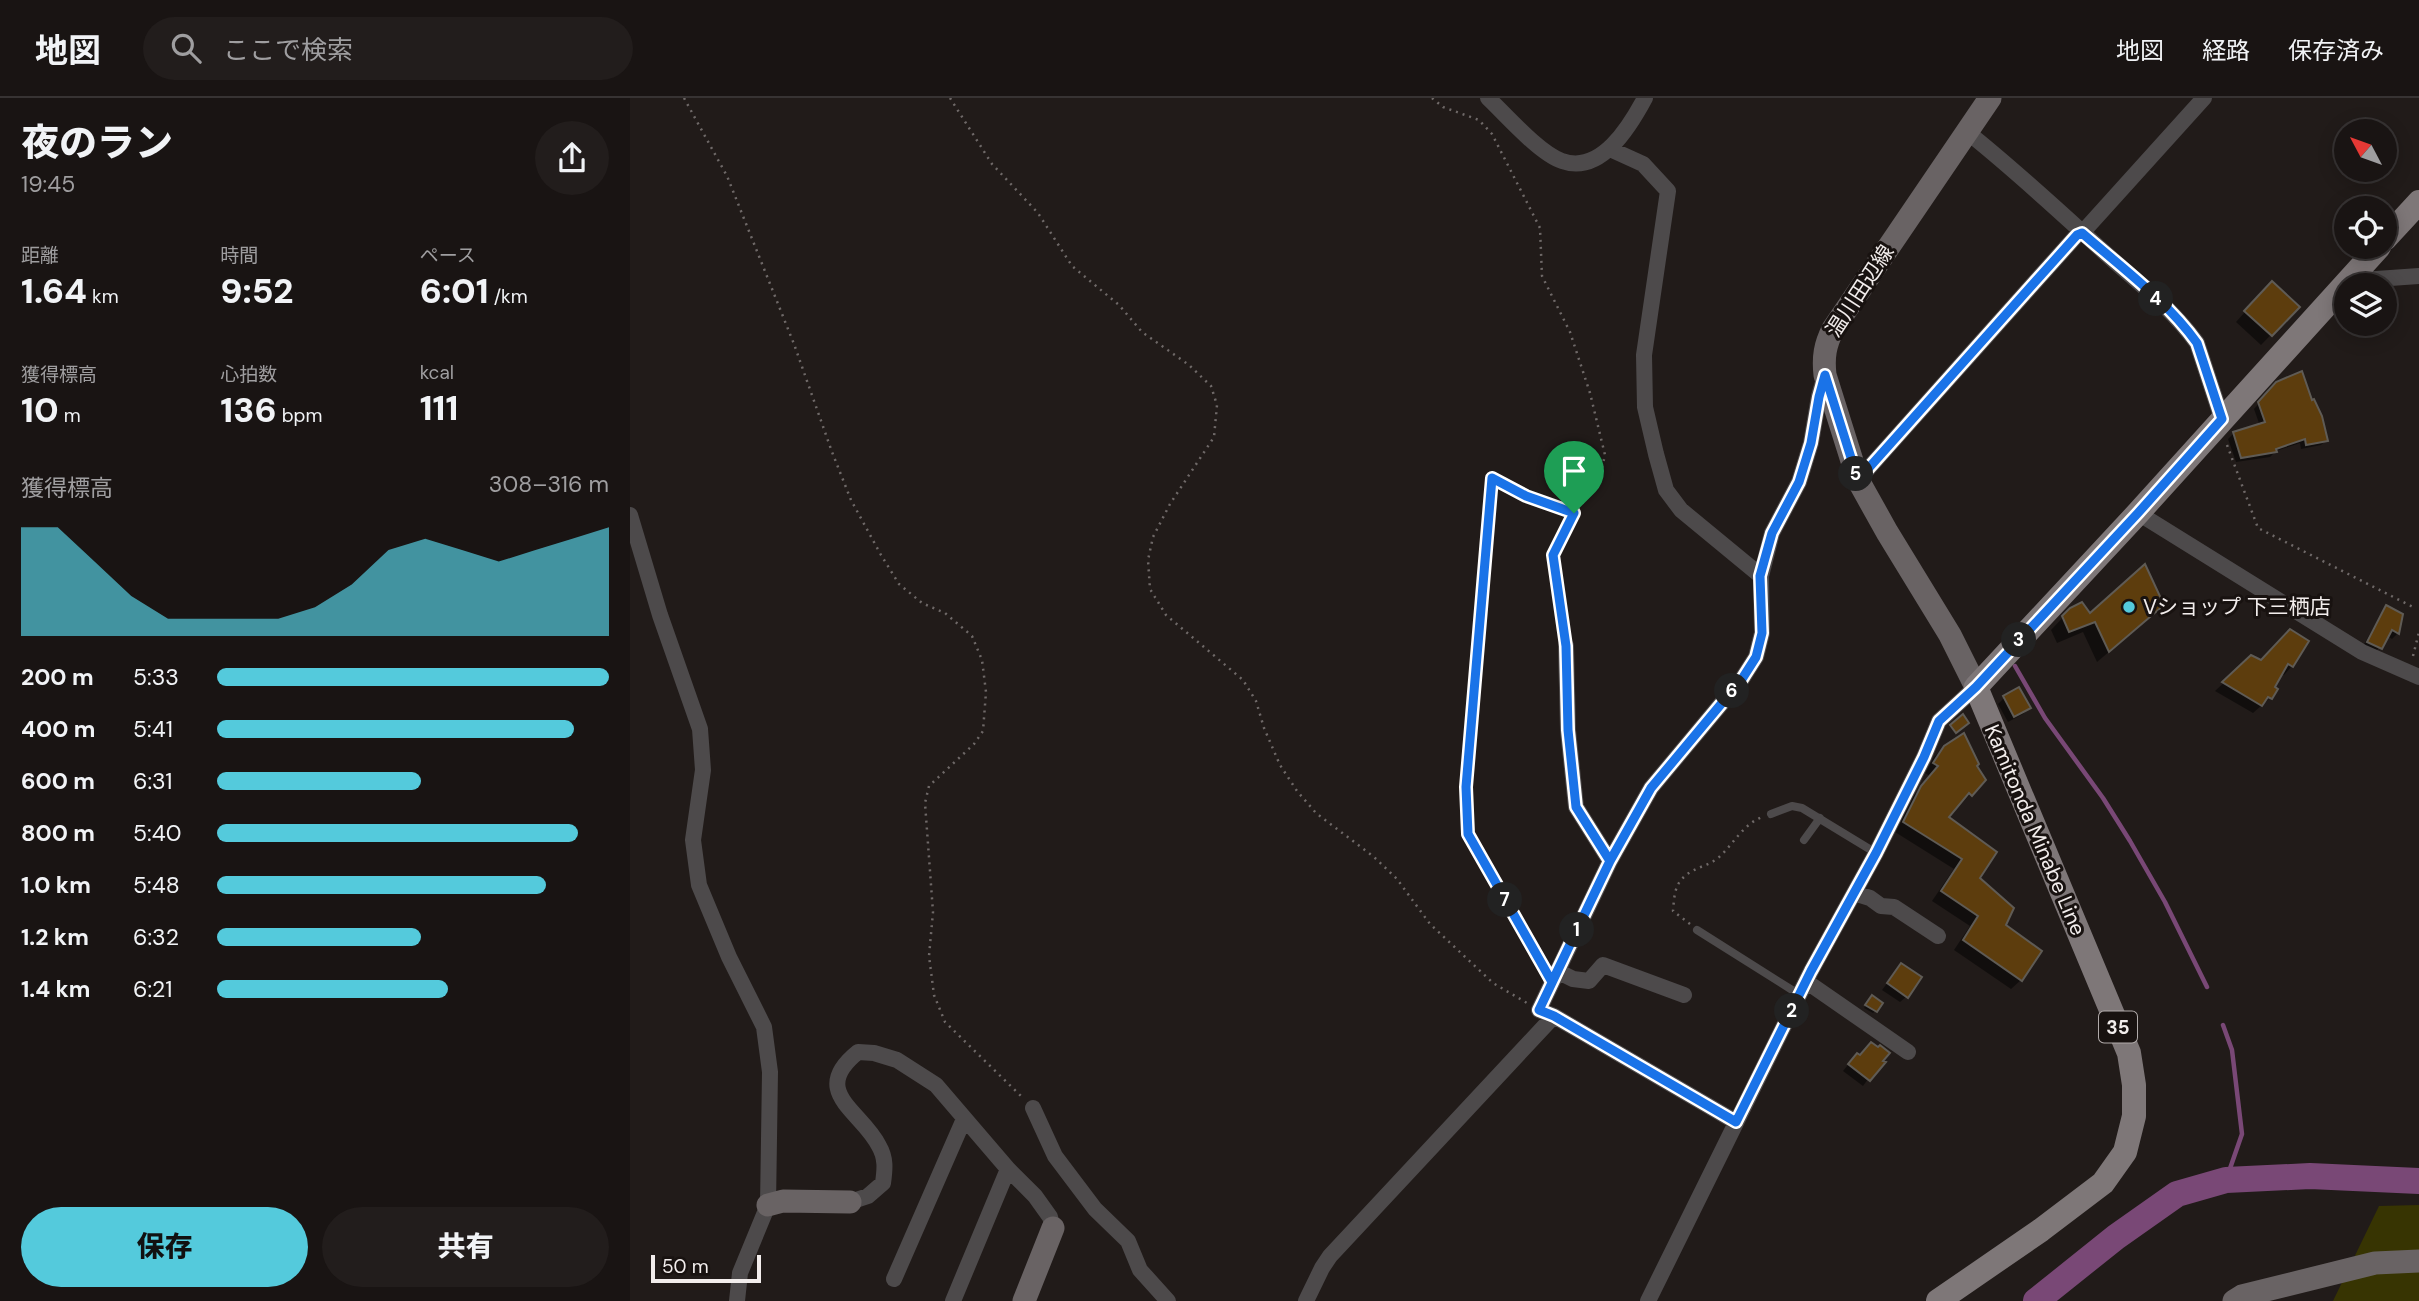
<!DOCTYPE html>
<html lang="ja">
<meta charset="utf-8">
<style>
:root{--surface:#191413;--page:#221d1c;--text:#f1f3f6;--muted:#9f9ea0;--line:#373333;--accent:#54cadc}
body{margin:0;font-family:"DM Sans","Noto Sans JP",sans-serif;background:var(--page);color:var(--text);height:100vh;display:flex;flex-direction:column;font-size:26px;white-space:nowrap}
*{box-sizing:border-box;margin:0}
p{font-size:23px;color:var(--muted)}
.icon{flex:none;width:38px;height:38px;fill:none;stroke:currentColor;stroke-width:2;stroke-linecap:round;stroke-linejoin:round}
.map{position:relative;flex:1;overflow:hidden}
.drawer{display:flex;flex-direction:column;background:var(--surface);width:630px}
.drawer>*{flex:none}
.needle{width:46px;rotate:311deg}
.tools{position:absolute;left:1704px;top:21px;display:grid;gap:14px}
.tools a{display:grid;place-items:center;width:63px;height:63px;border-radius:50%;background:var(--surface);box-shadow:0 4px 18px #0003,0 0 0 2px var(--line);font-size:35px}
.scale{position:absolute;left:21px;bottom:18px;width:110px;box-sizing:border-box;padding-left:7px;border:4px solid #f2edec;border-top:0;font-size:19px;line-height:24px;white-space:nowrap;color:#f2edec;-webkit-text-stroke:5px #181210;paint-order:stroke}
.pin{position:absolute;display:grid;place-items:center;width:60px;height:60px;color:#fff;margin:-72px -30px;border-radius:50% 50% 50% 0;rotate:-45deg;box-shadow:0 0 7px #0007}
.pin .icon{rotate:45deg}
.km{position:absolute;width:35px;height:35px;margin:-18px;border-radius:50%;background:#222;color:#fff;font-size:19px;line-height:35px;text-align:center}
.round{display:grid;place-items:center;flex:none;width:74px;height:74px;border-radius:37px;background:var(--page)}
.summary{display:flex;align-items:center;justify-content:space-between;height:119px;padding:0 21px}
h1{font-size:38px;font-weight:800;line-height:52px}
.metrics{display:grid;grid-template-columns:repeat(3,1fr);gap:10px;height:119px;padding:7px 21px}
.metrics div{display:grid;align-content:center}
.metrics b{font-size:35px;font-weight:800}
.metrics small{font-size:19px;font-weight:400}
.metrics p{font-size:19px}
.chart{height:196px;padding:14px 21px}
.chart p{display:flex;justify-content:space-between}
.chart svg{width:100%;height:126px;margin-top:7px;fill:var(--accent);opacity:.7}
.cta{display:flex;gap:14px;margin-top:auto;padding:14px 21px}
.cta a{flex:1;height:80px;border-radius:42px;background:var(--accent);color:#111;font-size:28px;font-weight:800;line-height:80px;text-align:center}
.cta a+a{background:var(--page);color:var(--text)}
ul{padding:0 21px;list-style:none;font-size:23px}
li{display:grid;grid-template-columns:112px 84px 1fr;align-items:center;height:52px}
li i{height:18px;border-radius:9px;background:var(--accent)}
header{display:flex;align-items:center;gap:42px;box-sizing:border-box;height:98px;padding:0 35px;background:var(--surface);border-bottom:2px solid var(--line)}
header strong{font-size:33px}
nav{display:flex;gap:38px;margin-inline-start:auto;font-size:24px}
.search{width:490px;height:63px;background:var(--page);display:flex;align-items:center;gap:18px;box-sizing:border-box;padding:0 24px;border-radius:38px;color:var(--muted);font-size:26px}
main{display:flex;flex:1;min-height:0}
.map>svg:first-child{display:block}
.green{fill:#373402}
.shadow{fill:#0007}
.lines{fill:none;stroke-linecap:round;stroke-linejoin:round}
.stream{stroke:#794876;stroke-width:4.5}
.river{stroke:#794876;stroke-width:26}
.building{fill:#5d3d0d;stroke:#5f5b55;stroke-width:2}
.path{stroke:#6f6968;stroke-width:2.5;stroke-dasharray:2 5;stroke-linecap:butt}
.lane{stroke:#4d4a4b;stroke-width:8}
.street{stroke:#4d4a4b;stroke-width:16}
.secondary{stroke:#696364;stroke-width:23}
.primary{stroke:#7e7778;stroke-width:24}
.route-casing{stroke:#fff;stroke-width:14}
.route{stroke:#1a73e8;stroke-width:9}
.poi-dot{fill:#54cadc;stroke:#181210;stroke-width:2.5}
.labels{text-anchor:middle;stroke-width:6;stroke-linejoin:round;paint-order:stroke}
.shield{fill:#181210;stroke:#b1abaa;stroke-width:2}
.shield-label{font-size:19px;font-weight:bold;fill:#f2edec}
.street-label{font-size:21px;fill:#f2edec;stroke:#181210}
.poi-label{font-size:21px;fill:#f2edec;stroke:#181210;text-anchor:start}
</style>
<header>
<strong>地図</strong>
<div class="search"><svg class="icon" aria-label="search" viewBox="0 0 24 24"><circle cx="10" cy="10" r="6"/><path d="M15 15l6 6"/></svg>ここで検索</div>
<nav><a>地図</a><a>経路</a><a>保存済み</a></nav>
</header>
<main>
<section class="drawer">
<div class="summary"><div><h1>夜のラン</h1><p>19:45</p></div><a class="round"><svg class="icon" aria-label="share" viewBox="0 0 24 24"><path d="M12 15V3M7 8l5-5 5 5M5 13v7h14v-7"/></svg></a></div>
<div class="metrics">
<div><p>距離</p><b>1.64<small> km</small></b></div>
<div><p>時間</p><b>9:52</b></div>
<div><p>ペース</p><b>6:01<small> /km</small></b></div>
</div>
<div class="metrics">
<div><p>獲得標高</p><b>10<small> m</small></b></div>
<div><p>心拍数</p><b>136<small> bpm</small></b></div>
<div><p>kcal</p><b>111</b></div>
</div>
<div class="chart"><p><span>獲得標高</span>308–316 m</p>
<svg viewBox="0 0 160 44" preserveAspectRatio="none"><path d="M0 44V6L10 6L20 18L30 30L40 38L50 38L60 38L70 38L80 34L90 26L100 14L110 10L120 14L130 18L140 14L150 10L160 6V44z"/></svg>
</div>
<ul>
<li><b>200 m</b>5:33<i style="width:100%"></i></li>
<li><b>400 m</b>5:41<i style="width:91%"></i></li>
<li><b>600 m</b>6:31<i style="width:52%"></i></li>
<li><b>800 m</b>5:40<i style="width:92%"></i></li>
<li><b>1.0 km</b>5:48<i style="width:84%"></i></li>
<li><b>1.2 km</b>6:32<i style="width:52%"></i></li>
<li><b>1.4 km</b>6:21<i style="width:59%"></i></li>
</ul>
<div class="cta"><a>保存</a><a>共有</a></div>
</section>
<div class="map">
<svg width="1789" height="1203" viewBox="0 0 1789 1203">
<rect width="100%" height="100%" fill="#211b19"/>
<path class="green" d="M1789 1107V1203H1703L1749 1108Z"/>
<path class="shadow" d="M1632 195 1668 209 1631 247 1606 224Z
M1647 286 1681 304 1696 342 1691 347 1671 351 1670 345 1646 353 1640 359 1606 364 1598 341 1603 336 1630 328 1624 311Z
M1757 510 1768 535 1762 541 1757 538 1744 556 1732 550 1751 516Z
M1441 511 1459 517 1520 519 1467 564 1453 534 1427 545 1421 532Z
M1660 534 1662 568 1654 577 1651 575 1640 600 1623 615 1585 593 1621 559 1631 564Z
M1374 600 1399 610 1393 616 1378 624 1368 606Z
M1315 649 1345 668 1354 682 1331 706 1329 704 1317 720 1374 828 1391 882 1381 891 1324 852 1340 828 1302 803 1324 771 1265 734 1282 700 1300 678 1295 675 1304 659Z
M1271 867 1276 899 1270 904 1252 892Z
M1240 902 1245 913 1243 915 1234 910Z
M1248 951 1257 955 1233 988 1213 973 1221 963Z"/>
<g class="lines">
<path class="stream" d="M1385 568 1415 620 1473 700 1500 743 1535 804 1577 889
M1593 927 1602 952 1612 1036 1596 1082"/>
<path class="river" d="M1406 1203 1486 1139 1547 1096 1596 1082 1680 1078 1789 1083"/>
</g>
<path class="building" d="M1642 183 1670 209 1642 238 1614 213Z
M1672 273 1682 302 1684 301 1692 318 1698 343 1676 347 1675 341 1646 351 1647 354 1611 360 1603 334 1635 324 1628 304 1646 284Z
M1515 466 1534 507 1479 554 1465 524 1439 534 1432 518 1440 510 1452 504 1460 515Z
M1756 507 1773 516 1769 536 1762 532 1752 551 1737 544Z
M1660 531 1679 543 1663 569 1658 566 1645 589 1648 591 1642 601 1638 599 1632 608 1592 584 1621 557 1631 562Z
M1389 589 1401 610 1384 619 1373 598Z
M1333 616 1339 625 1326 635 1320 627Z
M1334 635 1349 666 1347 668 1356 682 1342 698 1339 695 1319 719 1367 754 1350 780 1384 810 1376 827 1412 853 1392 883 1333 842 1348 818 1311 793 1332 761 1273 724 1291 688 1308 668 1303 665 1314 648Z
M1271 865 1292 879 1278 900 1257 885Z
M1242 897 1253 905 1247 914 1235 907Z
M1241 944 1248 949 1250 947 1260 955 1253 963 1256 964 1240 983 1218 966 1227 955 1230 957Z"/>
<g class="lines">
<path class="path" d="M54 0 97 78 164 246 202 354 221 402 251 457 269 486 292 505 315 515 342 538 352 562 356 594 353 633 344 646 299 688 295 705 303 814 299 858 304 897 315 924 393 1000
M320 0 362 66 408 115 442 168 489 207 512 234 559 267 581 288 587 307 584 339 540 406 523 439 518 462 520 491 536 517 613 582 626 603 634 630 650 667 667 693 686 715 744 759 767 781 800 826 863 885 897 905
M802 0 813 9 849 22 862 36 910 130 912 178 940 234 960 295 975 357 968 387 944 415 923 457 934 535
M1597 347 1628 430 1783 509
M1783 558 1789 534
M1060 826 1043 813C1044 803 1044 790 1051 782 1062 769 1077 769 1088 760 1104 746 1112 727 1132 719
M912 867 838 736 836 689 862 380 896 398 944 415"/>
<path class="lane" d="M1141 716 1162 708 1172 710 1246 755
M1174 742 1190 720
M1067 832 1170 897"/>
<path class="street" d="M858 0C876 17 910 56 932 63 971 77 1000 28 1015 0
M1336 33C1384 71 1429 113 1474 154 1506 183 1542 210 1567 245L1592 321
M980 51 1013 66 1038 93 1014 257 1015 309 1026 356 1036 392 1051 412 1131 478
M1718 183 1789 178
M1228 382 1447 137 1452 135 1574 0
M1508 415 1732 554 1789 579
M0 417 30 517 70 631 73 672 63 742 69 787 99 859 134 929 140 974 138 1107 110 1175 107 1203
M936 548 938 632 946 709 980 763
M1224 795 1240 800 1251 808 1264 809 1308 838
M927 873 943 881 959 883 973 867 1054 897
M1177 884 1278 954
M403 1010 425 1058 465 1111 498 1143 510 1172 538 1203
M1106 1024 924 918 909 912 980 763 1021 690 1112 581 1126 559 1132 535 1131 478 1142 435 1169 384 1181 345 1189 298 1195 277
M220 1104 238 1098 253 1085C255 1071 256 1060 249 1048 232 1013 178 994 228 954L244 955 267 962 306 987 378 1071 405 1098 420 1119 423 1130
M264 1181 334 1021
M323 1203 378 1071
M676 1203 692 1170 700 1158 924 918
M1018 1203 1181 873 1246 755 1294 659 1309 623 1346 589"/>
<path class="secondary" d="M1346 589 1320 537 1257 434 1228 382 1195 277C1193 259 1195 247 1203 231L1360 0
M138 1107 153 1103 220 1104
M394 1203 423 1130
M1604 1203 1612 1198 1745 1165 1789 1163"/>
<path class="primary" d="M1755 141 1789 104
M1308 1203 1411 1132 1473 1085 1495 1054 1504 1018V987L1499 955 1346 589 1508 415 1749 149"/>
</g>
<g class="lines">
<g class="route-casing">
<path id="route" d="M944 415 923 457 936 548 938 632 946 709 980 763C956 812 933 862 909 912L924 918 1106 1024 1181 873 1246 755 1294 659 1309 623 1346 589 1508 415 1592 321 1567 245C1537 203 1491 169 1452 135L1447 137 1228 382 1195 277 1189 299 1181 345 1169 384 1142 435 1130 478 1132 535 1126 559 1112 581 1021 690 980 763 922 884 838 736 836 689 862 380 896 398 944 415"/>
</g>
<use href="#route" class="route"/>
</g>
<circle class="poi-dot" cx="1499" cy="509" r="7"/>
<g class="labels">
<rect class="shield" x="1469" y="913.5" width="38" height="31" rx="5"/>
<g class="shield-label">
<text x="1488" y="936">35</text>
</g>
<g class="street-label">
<text transform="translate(1230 193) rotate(-57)" y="7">温川田辺線</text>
<text transform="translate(1405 732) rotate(67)" y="7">Kamitonda Minabe Line</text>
</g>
<g class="poi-label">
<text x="1513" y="516">Vショップ 下三栖店</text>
</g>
</g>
</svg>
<div class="tools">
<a><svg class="needle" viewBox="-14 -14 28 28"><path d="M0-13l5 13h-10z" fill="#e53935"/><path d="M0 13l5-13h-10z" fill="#9f9ea0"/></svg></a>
<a><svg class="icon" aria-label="locate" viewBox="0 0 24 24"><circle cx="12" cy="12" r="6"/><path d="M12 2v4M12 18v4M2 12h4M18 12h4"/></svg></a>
<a><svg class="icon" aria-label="layers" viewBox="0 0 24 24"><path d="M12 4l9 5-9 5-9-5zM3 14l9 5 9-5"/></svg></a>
</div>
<div class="scale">50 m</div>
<div class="pin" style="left:944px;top:415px;background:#1e9e55"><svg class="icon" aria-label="arrive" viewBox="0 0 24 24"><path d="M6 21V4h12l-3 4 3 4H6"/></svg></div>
<b class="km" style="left:947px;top:832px">1</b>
<b class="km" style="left:1162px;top:913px">2</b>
<b class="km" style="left:1389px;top:542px">3</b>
<b class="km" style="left:1526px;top:201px">4</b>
<b class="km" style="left:1226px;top:376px">5</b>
<b class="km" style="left:1102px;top:593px">6</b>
<b class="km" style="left:875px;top:802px">7</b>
</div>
</main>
